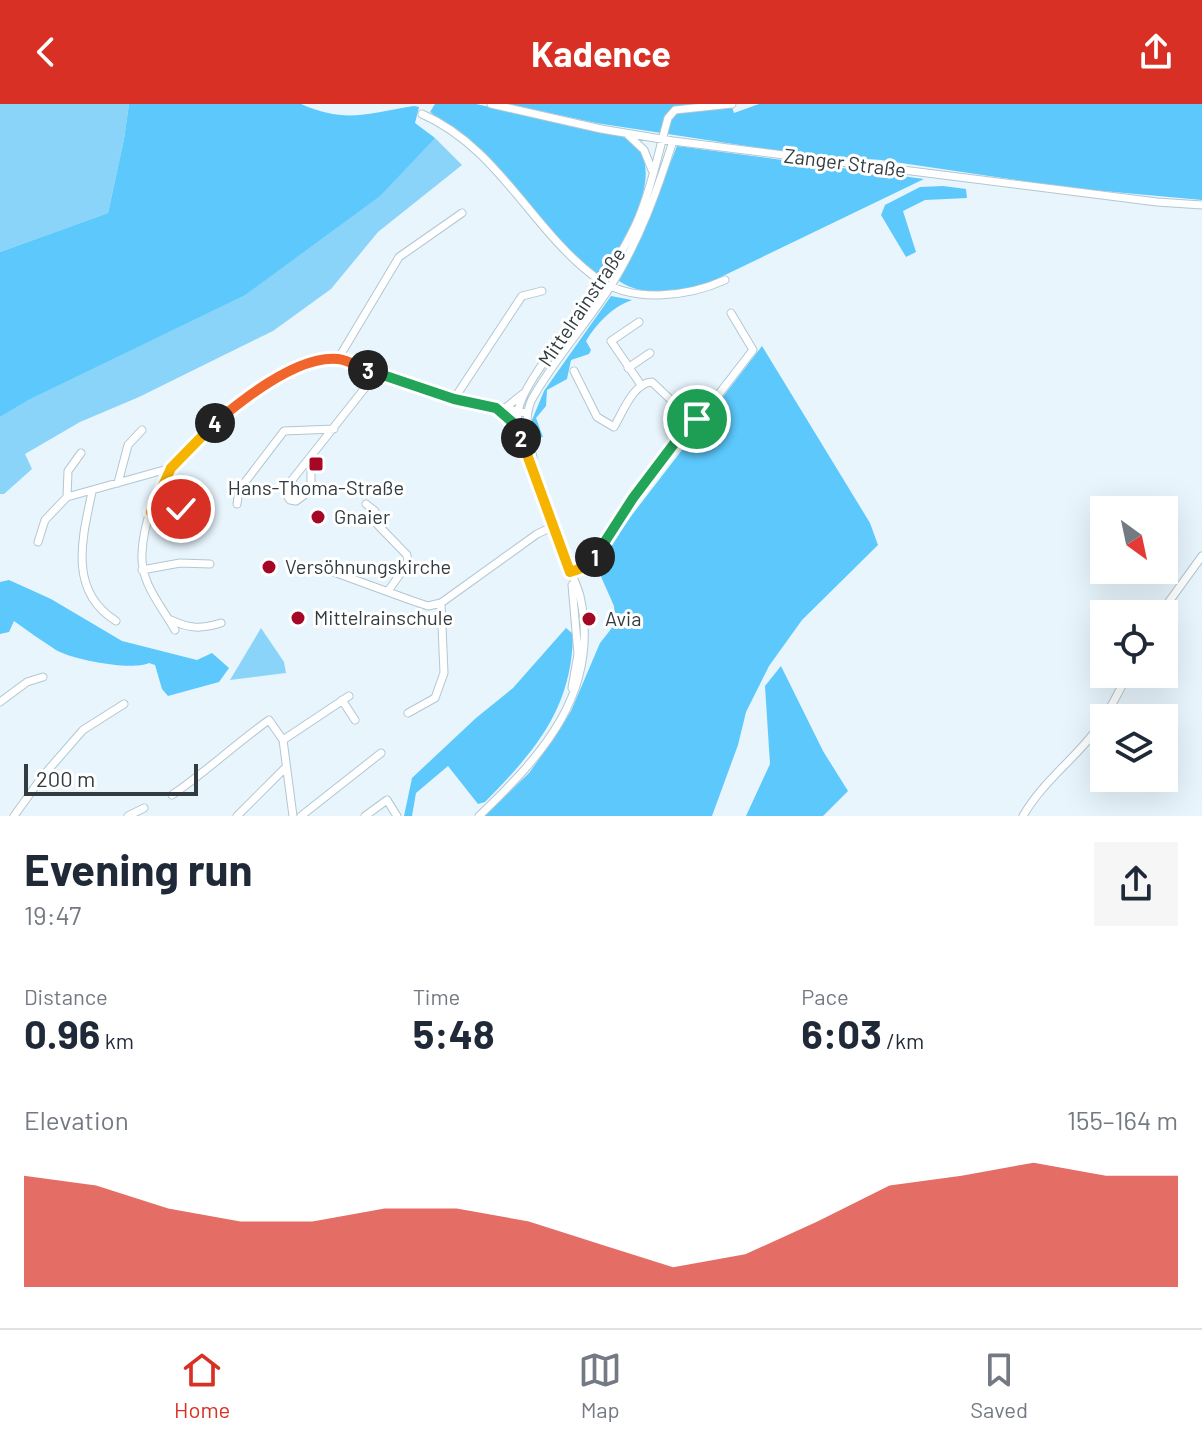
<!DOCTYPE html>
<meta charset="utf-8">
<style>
:root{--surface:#fff;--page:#f6f6f7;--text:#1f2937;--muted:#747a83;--line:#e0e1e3;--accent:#d93025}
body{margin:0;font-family:Barlow,sans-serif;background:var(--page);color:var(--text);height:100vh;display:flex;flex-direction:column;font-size:30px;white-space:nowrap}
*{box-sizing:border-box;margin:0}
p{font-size:26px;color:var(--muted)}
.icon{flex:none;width:44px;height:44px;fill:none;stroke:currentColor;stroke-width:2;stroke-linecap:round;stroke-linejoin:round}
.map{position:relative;height:712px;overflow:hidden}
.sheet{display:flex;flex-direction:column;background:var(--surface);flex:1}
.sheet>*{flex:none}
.needle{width:52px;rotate:147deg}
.buttons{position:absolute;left:1090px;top:392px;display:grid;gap:16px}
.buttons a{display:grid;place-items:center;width:88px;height:88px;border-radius:0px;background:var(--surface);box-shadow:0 8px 32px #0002;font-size:40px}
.scale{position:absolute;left:24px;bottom:20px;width:174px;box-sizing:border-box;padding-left:8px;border:4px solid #323b3f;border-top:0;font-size:22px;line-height:28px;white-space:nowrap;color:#323b3f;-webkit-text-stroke:6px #fff;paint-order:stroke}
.pin{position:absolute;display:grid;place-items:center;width:68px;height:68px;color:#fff;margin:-34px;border:4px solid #fff;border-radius:50%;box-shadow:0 2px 8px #0007}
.km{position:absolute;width:40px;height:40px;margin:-20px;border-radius:50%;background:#222;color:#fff;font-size:22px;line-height:40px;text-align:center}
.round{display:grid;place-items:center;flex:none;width:84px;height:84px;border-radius:0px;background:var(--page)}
.head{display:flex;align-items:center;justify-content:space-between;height:136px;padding:0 24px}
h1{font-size:44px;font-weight:700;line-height:60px}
.stats{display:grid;grid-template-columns:repeat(3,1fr);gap:12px;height:136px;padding:8px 24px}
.stats div{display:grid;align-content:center}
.stats b{font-size:40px;font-weight:700}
.stats small{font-size:22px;font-weight:400}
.stats p{font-size:22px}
.chart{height:224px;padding:16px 24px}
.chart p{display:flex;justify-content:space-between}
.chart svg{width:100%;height:144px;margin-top:8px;fill:var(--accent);opacity:.7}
header{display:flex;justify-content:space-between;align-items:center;height:104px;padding:0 24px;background:var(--accent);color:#fff;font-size:36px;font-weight:700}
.tabs{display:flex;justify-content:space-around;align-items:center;height:112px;border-top:2px solid var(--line);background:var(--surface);font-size:22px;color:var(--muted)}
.tabs a{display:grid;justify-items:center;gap:4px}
.tabs .selected{color:var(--accent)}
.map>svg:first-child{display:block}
.green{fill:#8bd4f9}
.forest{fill:#5cc8fb}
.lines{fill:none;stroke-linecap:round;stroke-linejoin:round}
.minor-casing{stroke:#b1c7d2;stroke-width:9}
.minor{stroke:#fff;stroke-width:7}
.split-1-casing{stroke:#fff;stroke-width:16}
.split-2-casing{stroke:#fff;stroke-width:16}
.split-3-casing{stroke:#fff;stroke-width:16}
.split-4-casing{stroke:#fff;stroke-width:16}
.split-5-casing{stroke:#fff;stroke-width:16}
.split-1{stroke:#22a559;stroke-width:10}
.split-2{stroke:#f5b400;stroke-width:10}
.split-3{stroke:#22a559;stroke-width:10}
.split-4{stroke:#f0652b;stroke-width:10}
.split-5{stroke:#f5b400;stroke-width:10}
.poi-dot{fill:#a40825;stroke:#fff;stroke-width:3}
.labels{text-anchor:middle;stroke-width:6;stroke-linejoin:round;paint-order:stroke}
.street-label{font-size:20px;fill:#323b3f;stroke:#fff}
.poi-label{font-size:20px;fill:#323b3f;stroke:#fff;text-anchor:start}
</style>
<header><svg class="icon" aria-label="back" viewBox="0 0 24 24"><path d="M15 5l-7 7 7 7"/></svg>Kadence<svg class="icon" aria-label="share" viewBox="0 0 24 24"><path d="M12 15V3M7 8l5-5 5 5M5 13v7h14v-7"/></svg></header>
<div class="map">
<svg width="1202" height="712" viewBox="0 0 1202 712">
<rect width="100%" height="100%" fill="#e8f5fd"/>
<path class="green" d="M0 0H129L124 35 108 109 0 148Z
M435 34 462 61 378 128 331 185 273 227 139 293 80 318 25 350 32 365 4 390H0V313Z
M261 524 284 558 286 569 230 576Z"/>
<path class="forest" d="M129 0H301C346 20 368 9 414 2L419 3 415 19 435 34 380 92 245 191 28 296 0 313V148L108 109 124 35Z
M435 0H476L622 32C675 56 625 131 609 166L599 170 591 168 570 150 456 27 430 8Z
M508 0H731L734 9 759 0H1202V96L1070 84 881 56 799 50 596 19Z
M677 42 924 75 700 183C673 187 642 193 619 177L647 118Z
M943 82 966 85 967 94 925 96 903 107 916 148 906 153 881 111 885 101 920 83Z
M611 192 632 196C612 203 597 219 586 237L591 246 589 250 571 256 567 275 547 286 546 302 536 314 543 333 535 334 532 316 544 287Z
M762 242 870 419 878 441 802 516 769 562 746 608 738 641 712 712H485L529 669 553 636 571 607 600 539 615 520 614 502 595 459Z
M9 476 51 495 122 537 197 556 212 549 229 564 219 578 168 592 162 585 155 561 149 559C132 567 73 556 56 546 42 537 28 527 14 517L9 528 0 530V478Z
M566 524 573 530C572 605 535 647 485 698L478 700 448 662 416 689 412 712H404L412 674 476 614 513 584Z
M781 562 823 647 848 687 823 712H746L770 660 765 582Z"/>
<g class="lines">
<g class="minor-casing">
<path id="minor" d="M491 0 601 25 673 37 1157 98 1202 101
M422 10C498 43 532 126 595 173 631 200 687 193 725 176
M628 31 644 46 652 66
M639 218 611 237 641 281
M338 255 399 153 462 109
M628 264 650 249
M454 295 522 192 542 187
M504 305 524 289
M498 306 518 323
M692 316 701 313 753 246 731 209
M311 353V386L296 397 290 396 285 389 288 381 368 280 382 270
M533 354C529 334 523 317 531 297 553 256 587 220 612 180 640 135 657 87 673 37
M118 379 128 341 142 326
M92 388C82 435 68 487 116 517
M67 393 68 367 81 349
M237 400 239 386 284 327 334 325
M366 400 375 407 374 417 407 451 408 459 388 487
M151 408 196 400
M38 438 45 416 67 393 171 364
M142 466 180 459 210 460
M328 466 413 497 428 502 441 499
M570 468 585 463 593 456 633 394 692 316 652 278C633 279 623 308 614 323L597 313 574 267
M572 481 578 550 572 584
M1160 510 1202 452
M171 516C190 525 201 525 221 519
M175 526C161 501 140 479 142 449 143 422 156 384 172 363 201 326 289 251 338 256 347 256 358 262 367 265 395 275 425 287 454 295 477 302 502 303 526 309
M342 596 355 616
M0 598 27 578 43 573
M408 609 435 594 444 569 441 499 537 430 554 422
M283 636 349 592
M172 691C206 668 235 640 269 616L283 636 293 712
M14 712 42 673 83 626 124 600
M128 712 144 704
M237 712 286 663
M301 712 381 649
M365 712 387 696 397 712
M479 712C543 651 601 587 580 492 577 481 571 469 567 458 558 433 550 408 541 383 533 360 514 334 518 308 523 275 584 209 604 177 617 156 630 135 639 113 652 82 659 46 668 14L675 6 732 0
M1023 712C1040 682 1067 661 1089 635 1105 616 1116 593 1128 570"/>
</g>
<use href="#minor" class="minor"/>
</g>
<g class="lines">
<g class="split-1-casing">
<path id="split-1" d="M595 453 633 394 692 316 697 315"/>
</g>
<g class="split-2-casing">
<path id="split-2" d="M521 334 570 468 585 463 595 453"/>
</g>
<g class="split-3-casing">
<path id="split-3" d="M368 266 454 295 496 304 518 323 521 334"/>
</g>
<g class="split-4-casing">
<path id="split-4" d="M215 319C243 295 298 251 338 255 348 256 359 263 368 266"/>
</g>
<g class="split-5-casing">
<path id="split-5" d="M181 405 171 403 151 408 171 364 215 319"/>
</g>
<use href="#split-1" class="split-1"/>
<use href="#split-2" class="split-2"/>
<use href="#split-3" class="split-3"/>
<use href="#split-4" class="split-4"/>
<use href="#split-5" class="split-5"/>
</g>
<g class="poi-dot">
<rect x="308" y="352" width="16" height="16" rx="4"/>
<circle cx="318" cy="413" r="8"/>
<circle cx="269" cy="463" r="8"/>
<circle cx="298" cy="514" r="8"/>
<circle cx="589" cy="515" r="8"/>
</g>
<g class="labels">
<g class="street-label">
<text transform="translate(845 59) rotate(7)" y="7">Zanger Straße</text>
<text transform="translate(582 203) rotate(-56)" y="7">Mittelrainstraße</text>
</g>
<g class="poi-label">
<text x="316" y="391" text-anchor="middle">Hans-Thoma-Straße</text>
<text x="334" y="420">Gnaier</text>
<text x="285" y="470">Versöhnungskirche</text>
<text x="314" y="521">Mittelrainschule</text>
<text x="605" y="522">Avia</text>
</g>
</g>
</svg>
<div class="buttons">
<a><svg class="needle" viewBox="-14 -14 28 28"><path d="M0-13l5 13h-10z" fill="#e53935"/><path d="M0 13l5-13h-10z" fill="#747a83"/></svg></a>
<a><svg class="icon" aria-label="locate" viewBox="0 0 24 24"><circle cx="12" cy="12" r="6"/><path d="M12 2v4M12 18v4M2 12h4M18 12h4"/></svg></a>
<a><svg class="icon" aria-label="layers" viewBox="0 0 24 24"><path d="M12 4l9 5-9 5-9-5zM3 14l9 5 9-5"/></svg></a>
</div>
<div class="scale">200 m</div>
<div class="pin" style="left:697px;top:315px;background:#1e9e55"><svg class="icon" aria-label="arrive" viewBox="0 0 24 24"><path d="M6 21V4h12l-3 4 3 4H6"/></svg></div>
<div class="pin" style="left:181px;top:405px;background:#d93025"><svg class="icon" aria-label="check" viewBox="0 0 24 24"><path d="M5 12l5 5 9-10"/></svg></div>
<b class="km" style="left:595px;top:453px">1</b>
<b class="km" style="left:521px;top:334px">2</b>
<b class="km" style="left:368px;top:266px">3</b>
<b class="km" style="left:215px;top:319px">4</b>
</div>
<section class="sheet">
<div class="head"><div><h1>Evening run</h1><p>19:47</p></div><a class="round"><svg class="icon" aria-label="share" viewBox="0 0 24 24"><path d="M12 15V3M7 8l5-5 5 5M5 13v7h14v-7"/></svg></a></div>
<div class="stats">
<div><p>Distance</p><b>0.96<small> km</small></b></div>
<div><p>Time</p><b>5:48</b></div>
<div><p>Pace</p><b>6:03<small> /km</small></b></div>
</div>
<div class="chart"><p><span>Elevation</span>155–164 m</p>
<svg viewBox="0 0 160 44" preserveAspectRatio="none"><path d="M0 44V10L10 13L20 20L30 24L40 24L50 20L60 20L70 24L80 31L90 38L100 34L110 24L120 13L130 10L140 6L150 10L160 10V44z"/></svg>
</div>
</section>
<nav class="tabs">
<a class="selected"><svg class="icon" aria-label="home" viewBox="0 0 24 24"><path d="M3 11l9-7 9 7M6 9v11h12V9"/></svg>Home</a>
<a><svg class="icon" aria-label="map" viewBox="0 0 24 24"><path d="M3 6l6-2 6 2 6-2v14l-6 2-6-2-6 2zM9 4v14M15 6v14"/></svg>Map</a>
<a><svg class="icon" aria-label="saved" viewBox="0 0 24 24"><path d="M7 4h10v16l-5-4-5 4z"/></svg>Saved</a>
</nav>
